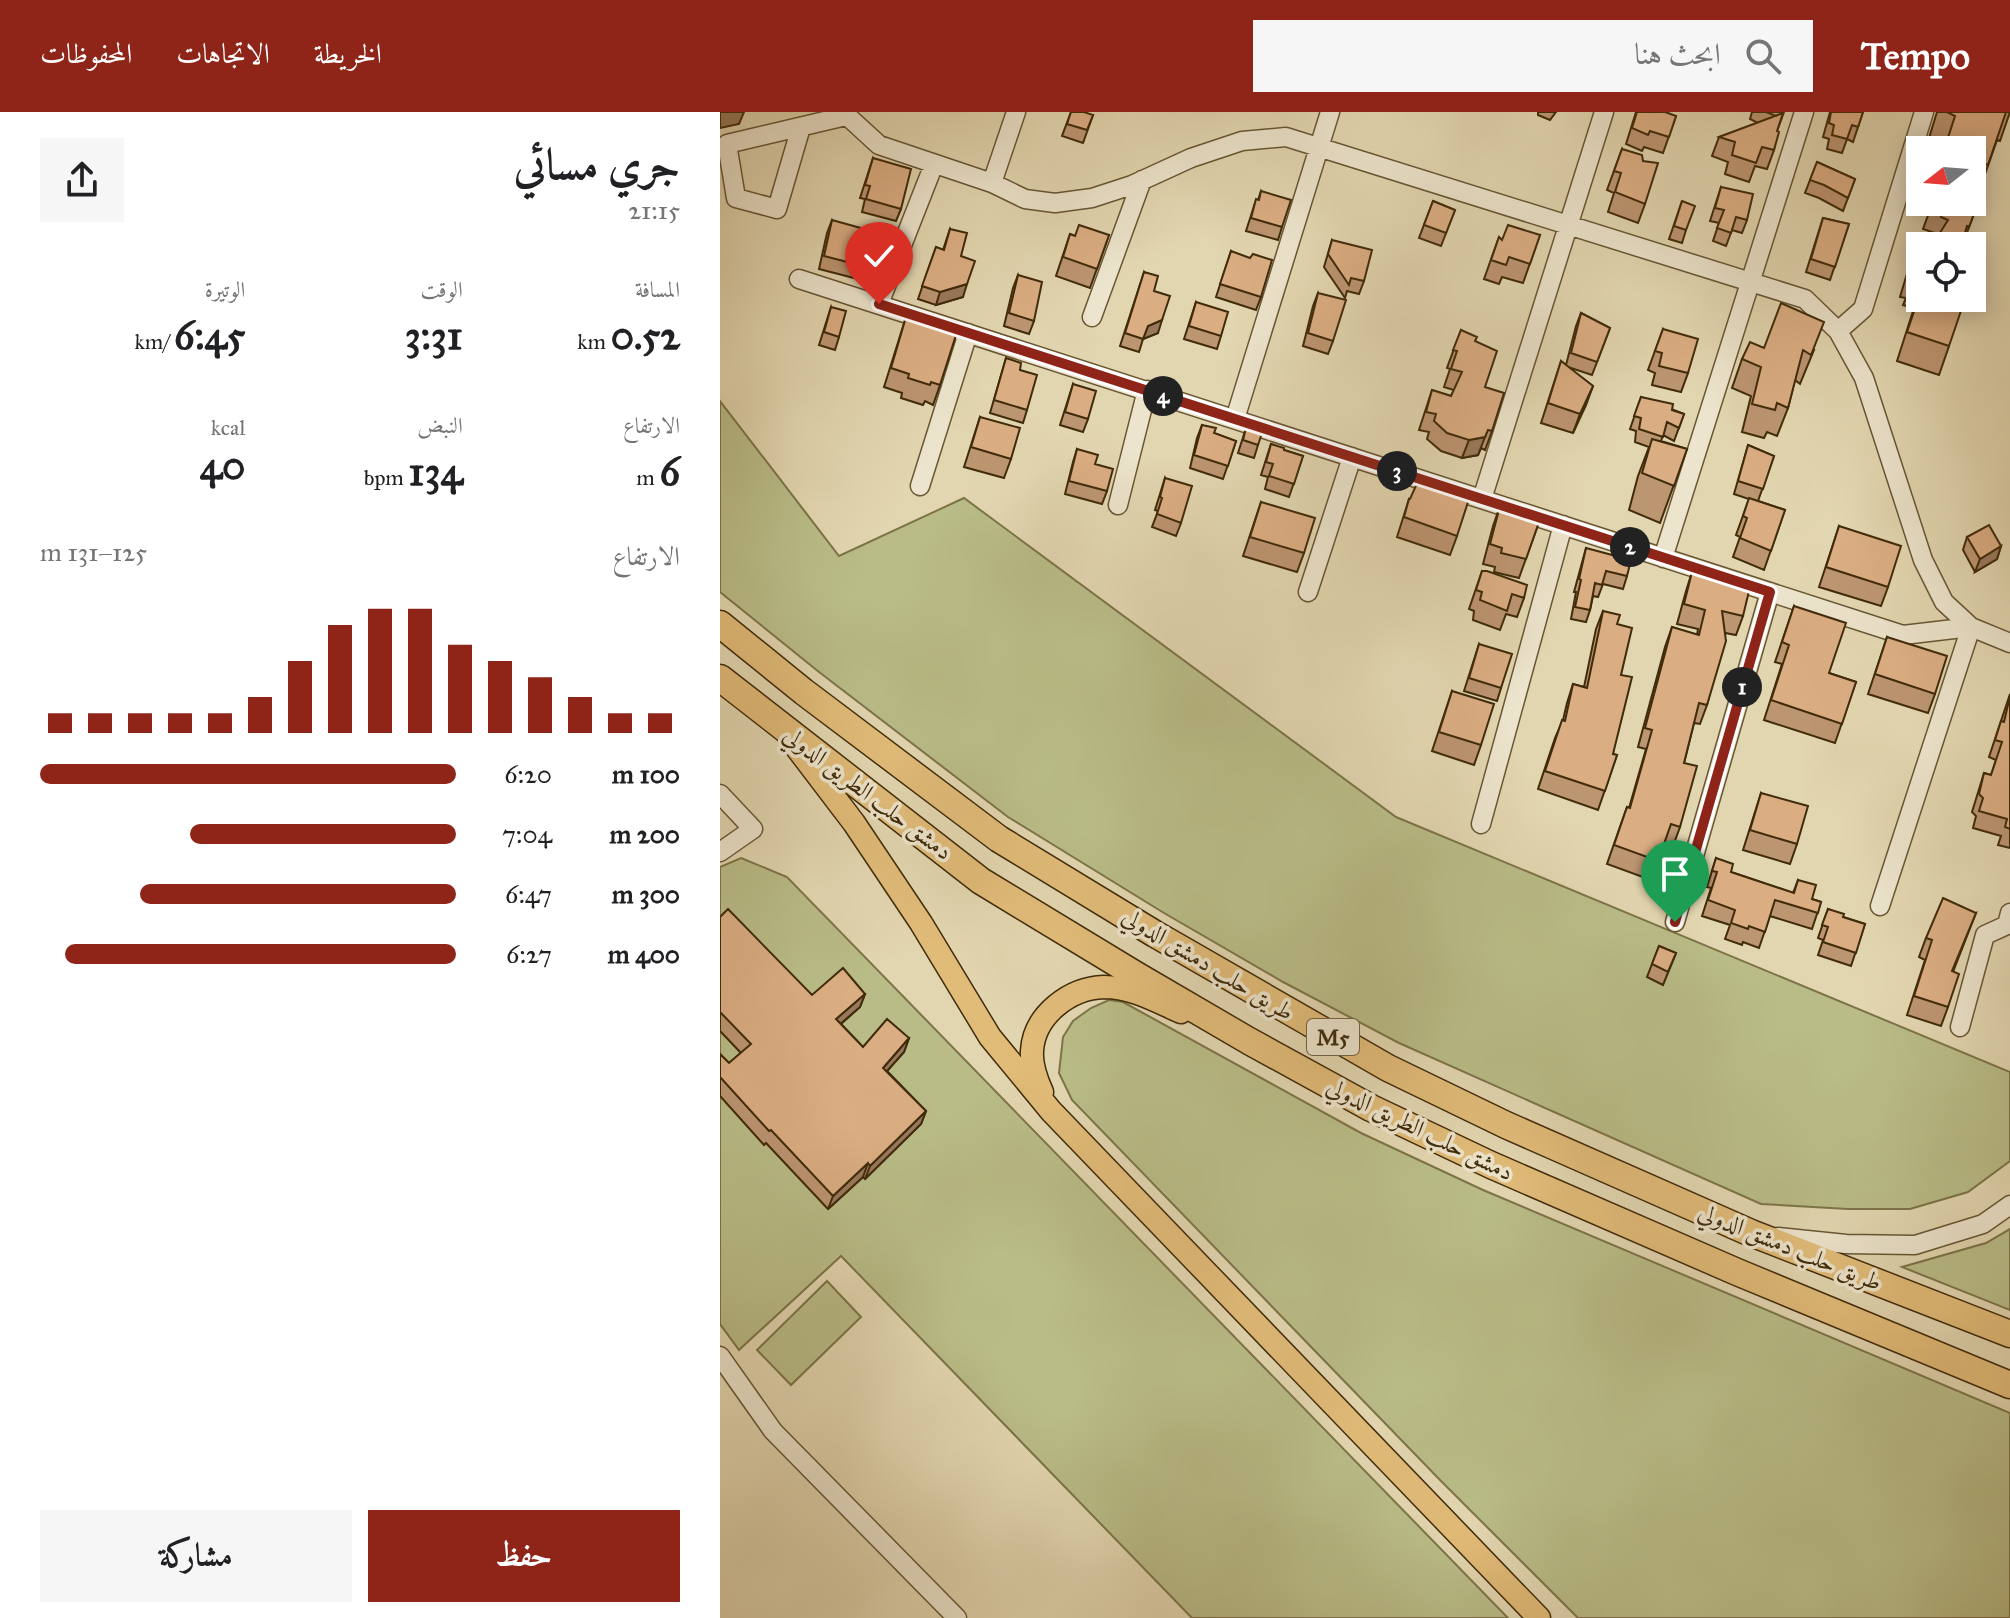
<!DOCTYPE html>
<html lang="ar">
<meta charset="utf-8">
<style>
:root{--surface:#fff;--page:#f6f6f6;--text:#202124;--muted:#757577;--accent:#8f2418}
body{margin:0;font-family:"IM FELL Great Primer",Amiri,serif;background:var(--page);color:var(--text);direction:rtl;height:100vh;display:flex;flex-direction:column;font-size:30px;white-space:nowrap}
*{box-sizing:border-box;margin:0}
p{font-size:26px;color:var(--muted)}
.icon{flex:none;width:44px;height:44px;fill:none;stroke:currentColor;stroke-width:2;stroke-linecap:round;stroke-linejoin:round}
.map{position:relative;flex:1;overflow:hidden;direction:ltr}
.drawer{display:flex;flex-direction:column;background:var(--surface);width:720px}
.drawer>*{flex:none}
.needle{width:52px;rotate:253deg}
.fabs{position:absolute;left:1186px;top:24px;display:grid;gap:16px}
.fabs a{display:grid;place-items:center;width:80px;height:80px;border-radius:0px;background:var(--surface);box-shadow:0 4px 20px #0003;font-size:40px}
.pin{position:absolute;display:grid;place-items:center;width:68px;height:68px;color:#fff;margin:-82px -34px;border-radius:50% 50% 50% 0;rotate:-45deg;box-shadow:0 0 8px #0007}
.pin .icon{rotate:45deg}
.km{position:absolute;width:40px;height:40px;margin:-20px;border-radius:50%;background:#222;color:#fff;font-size:22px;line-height:40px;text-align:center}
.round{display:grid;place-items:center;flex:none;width:84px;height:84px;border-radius:0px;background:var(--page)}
.summary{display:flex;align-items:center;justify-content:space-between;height:136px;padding:0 40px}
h1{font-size:44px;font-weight:700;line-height:60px}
.stats{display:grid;grid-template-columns:repeat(3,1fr);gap:12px;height:136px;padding:8px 40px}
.stats div{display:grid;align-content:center}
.stats b{font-size:40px;font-weight:700}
.stats small{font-size:22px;font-weight:400}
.stats p{font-size:22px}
.chart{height:224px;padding:16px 40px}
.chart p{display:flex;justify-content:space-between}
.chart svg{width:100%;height:144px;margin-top:8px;stroke:var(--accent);stroke-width:6}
.button{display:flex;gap:16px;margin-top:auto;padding:16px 40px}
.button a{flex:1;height:92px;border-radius:0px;background:var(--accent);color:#fff;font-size:32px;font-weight:700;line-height:92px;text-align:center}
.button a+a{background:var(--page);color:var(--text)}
ul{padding:0 40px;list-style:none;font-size:26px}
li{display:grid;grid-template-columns:128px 96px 1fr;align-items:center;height:60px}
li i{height:20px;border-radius:10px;background:var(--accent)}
header{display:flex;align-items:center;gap:48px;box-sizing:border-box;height:112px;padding:0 40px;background:var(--accent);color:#fff}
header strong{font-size:38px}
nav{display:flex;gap:44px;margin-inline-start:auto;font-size:28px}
.search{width:560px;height:72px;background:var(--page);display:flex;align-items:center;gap:20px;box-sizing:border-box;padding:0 28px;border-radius:0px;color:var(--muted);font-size:30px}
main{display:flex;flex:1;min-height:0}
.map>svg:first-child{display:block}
.green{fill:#b9bc87;stroke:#7c7448;stroke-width:2}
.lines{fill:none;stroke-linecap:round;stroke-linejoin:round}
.minor-casing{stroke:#685634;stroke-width:21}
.major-casing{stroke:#402b0a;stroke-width:25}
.highway-casing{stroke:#402b0a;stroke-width:29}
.minor{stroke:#ece4cc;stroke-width:18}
.major{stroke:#e1bb78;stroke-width:22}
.highway{stroke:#e1bb78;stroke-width:26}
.wall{fill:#bc9571;stroke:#402b0a;stroke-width:2}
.shaded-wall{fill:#99795c;stroke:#402b0a;stroke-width:2}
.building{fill:#dbad83;stroke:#402b0a;stroke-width:2}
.route-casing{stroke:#fff;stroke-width:16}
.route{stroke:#8f2418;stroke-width:10}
.labels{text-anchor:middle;stroke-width:7;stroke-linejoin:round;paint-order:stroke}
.shield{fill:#ece4cc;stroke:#746244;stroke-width:2}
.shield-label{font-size:22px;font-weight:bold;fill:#402b0a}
.street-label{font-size:24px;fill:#402b0a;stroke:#ece4cc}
</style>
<header>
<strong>Tempo</strong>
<div class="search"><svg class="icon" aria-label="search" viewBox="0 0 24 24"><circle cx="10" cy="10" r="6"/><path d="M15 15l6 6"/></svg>ابحث هنا</div>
<nav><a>الخريطة</a><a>الاتجاهات</a><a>المحفوظات</a></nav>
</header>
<main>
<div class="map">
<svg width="1290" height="1506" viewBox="0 0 1290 1506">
<rect width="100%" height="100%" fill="#e2d6b0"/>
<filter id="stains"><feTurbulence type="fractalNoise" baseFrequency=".0025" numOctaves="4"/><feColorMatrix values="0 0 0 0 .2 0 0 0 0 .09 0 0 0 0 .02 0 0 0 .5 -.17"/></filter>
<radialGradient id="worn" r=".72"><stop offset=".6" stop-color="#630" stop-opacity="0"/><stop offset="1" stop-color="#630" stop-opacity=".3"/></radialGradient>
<path class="green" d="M0 289 119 444 244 386 676 705 1290 960V1049L1248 1080 1190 1097H1128L1041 1092 679 931 563 870 444 801 288 705 99 560 0 480Z
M21 746 67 765 788 1506H472L121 1144 19 1238 0 1212V755Z
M389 888 403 890 641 1021 763 1078 1290 1301V1506H858L721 1369 352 988 339 961 343 925 353 909 371 896Z
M1290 1117V1198L1182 1155 1266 1131Z
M107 1169 141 1205 71 1273 37 1238Z"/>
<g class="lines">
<g class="minor-casing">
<path id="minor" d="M123 0 159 33 272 71 305 87 335 91 372 86 412 73 471 46 522 29 566 25 1085 187 1118 219 1144 266 1203 448 1224 490 1251 515 1290 531
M81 15 57 97 16 86 7 32 126 4
M272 71 296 0
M79 167 1183 523 1251 515 1160 794
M159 192 214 52
M372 205 422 68
M1118 219 1143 197 1204 0
M515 307 610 0
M200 374 248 221
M762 387 884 0
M398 393 427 278
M943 446 1084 0
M588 480 632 345
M0 682 33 717 0 740
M761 712 843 413
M955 810 1050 480
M1240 915 1265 823 1287 813 1290 801
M1058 1125 1126 1132 1195 1133 1263 1112 1290 1093
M0 1244 53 1319 237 1506"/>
</g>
<g class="major-casing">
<path id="major" d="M70 627 134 711 201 811 270 925 331 999 819 1506
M322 980C316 967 311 953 312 939 314 903 350 876 384 875 412 875 436 889 461 900"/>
</g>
<g class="highway-casing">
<path id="highway" d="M0 512 84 580 279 727 435 822 668 956 786 1013 1031 1121 1290 1222
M0 566 261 769 416 863 529 929 651 996 771 1053 1017 1160 1290 1273"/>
</g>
<use href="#minor" class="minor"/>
<use href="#major" class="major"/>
<use href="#highway" class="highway"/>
</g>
<path class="wall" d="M351 0 373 3 363 31 342 24Z
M818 0H836L830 8 818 3Z
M916 0H945L956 4 943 41 924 35 922 39 906 32Z
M1032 0H1064L1057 19 1054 38 1047 57 1035 54 1029 70 1005 62 1008 50 992 44 999 25 1038 11 1030 7Z
M1110 0H1143L1133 30 1127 27 1122 41 1107 37 1109 27 1103 25Z
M1217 0H1290L1280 29 1277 28 1258 82 1252 80V38H1222L1224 33 1209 26Z
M902 37 925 92 918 111 888 100 894 81 887 78Z
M153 46 181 97 176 109 142 100 145 87 140 86Z
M1097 50 1135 67 1123 99 1099 86 1085 81Z
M1001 75 1027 108 1022 121 1012 118 1006 134 993 129 999 111 990 109Z
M541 79 562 115 558 128 526 119 536 88H538Z
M713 89 735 98 721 134 699 126Z
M962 89 966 118 962 131 949 127Z
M1213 90 1258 91 1242 134H1201L1211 132 1215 121 1203 117Z
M1103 106 1129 112 1110 168 1086 160Z
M112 108 139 153 134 166 99 157 107 121Z
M230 117 241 144 243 185 216 193 198 187 216 135 223 138Z
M350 122 355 124 389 123 370 176 336 164Z
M820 123 803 171 782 165 779 172 764 167 779 125 782 128Z
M612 128 644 169 639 182 627 179 625 186 604 155Z
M1196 135 1200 137V186L1229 234 1219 263 1177 249 1194 196 1183 193 1186 186 1180 185 1186 165Z
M511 139 541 185 536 198 496 185Z
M424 160 434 179 438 221 423 227 419 240 400 234Z
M298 163 314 209 309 222 284 214 293 176Z
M598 181 613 229 608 242 583 234 593 194Z
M476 190 501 224 497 237 464 227Z
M111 195 119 225 115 238 99 233Z
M861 201 890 216 872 263 848 255 873 274 853 321 821 311 841 249 846 253 856 214Z
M186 205 220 273 213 293 205 289 203 293 181 286 182 281 164 275Z
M943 217 968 261 961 280 932 273 935 261 928 258Z
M741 218 755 229 765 275 772 319 765 338 761 336 758 343 742 346 721 339 707 327 709 320 699 318 712 278 731 284 734 278 724 275 730 257 727 256Z
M1044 236 1094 238 1080 272 1075 268 1068 296 1057 324 1047 320 1044 326 1022 320 1031 284 1012 276 1022 247Z
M286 246 300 258 307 298 303 311 270 301Z
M353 272 368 307 363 320 340 313Z
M921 285 964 302 954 329 943 323 941 329 967 337 940 411 909 398 918 364 929 335 915 330 916 319 910 317Z
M260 305 291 347 284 366 244 355Z
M482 313 494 321 516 329 503 367 470 356 477 326Z
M526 316 538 333 534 346 518 341Z
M551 332 564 338 583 344 569 385 545 377 548 365 541 363Z
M1028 333 1054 344 1038 389 1065 398 1044 458 1013 445 1020 425 1016 423 1029 387 1014 382Z
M357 337 375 352 387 379 382 392 345 382 353 350Z
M445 366 461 411 456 424 432 415 438 399 435 398Z
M689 387 737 424 730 443 677 425Z
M541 390 584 441 577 460 523 444Z
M780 394 819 410 799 466 774 460 775 455 763 452 773 414Z
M1119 414 1168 475 1161 494 1099 475Z
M1247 425 1281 434 1277 447 1255 460 1243 438Z
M866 436 907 464 903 477 883 472 878 485 873 484 870 498 866 510 851 507 856 480H854Z
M762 459 804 486 797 505 786 502 780 518 753 508 754 499 749 497Z
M972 460 1023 504 1016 523 1005 521 987 593 980 612 974 611 964 651 960 715 953 734 944 731 931 768 887 752 907 695 909 696 926 637 918 635 945 535 952 515 977 523 978 517 957 512 966 479Z
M1074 494 1109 561 1136 570 1115 631 1044 608 1062 552 1055 550Z
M883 499 897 512 901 563 893 642 897 643 878 698 818 677 835 626 843 608 847 591 853 572 864 575 876 517Z
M1167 525 1215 582 1208 601 1148 582Z
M759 532 781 576 777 589 744 579Z
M732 579 761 633 754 653 712 639Z
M1290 582V736L1278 733 1281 724 1253 716 1256 704 1252 700 1264 661 1271 663 1276 648 1269 645Z
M1041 681 1077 732 1070 752 1023 738Z
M996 746 1011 760 1073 781 1078 768 1092 787 1101 790 1092 817 1050 804 1039 836 1023 830 1022 833 1005 827 1010 813 982 804 991 776 987 775Z
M1108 797 1123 805 1145 812 1131 854 1098 843 1103 828 1098 826Z
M1256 801 1233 860 1228 895 1221 914 1187 903 1205 848 1199 845 1206 826Z
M0 805 92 883 145 882 140 895 121 912 143 935 189 926 184 940 167 959 206 999 201 1012 145 1067 143 1065 108 1097 46 1031 44 1033 0 984V942L9 951 21 941 0 919Z
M939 834 956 841 943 873 927 865Z"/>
<path class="shaded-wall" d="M0 0H24L19 12 0 16Z
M247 172 243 185 216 193 220 180Z
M442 208 438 221 423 227 428 214Z
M873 274 866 293 853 321 860 302Z
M765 325 758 343 742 346 749 328Z
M1281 434 1277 447 1255 460 1260 447Z
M145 882 140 895 111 920 116 907Z
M189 926 184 940 158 969 163 956Z
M206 999 201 1012 145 1067 150 1054Z
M148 1051 143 1065 108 1097 113 1084Z"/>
<path class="building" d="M351 0H364L373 3 367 18 347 12Z
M917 0H945L956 4 949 25 930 19 928 23 912 16Z
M1046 0H1064L1056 4Z
M1111 0H1143L1138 15 1132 13 1127 27 1112 23 1114 13 1109 11Z
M1227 0H1286L1268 53 1260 50 1252 76V38H1224L1235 4Z
M1063 1 1057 19 1059 20 1054 38 1042 35 1036 51 1012 43 1015 30 999 25Z
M902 37 922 43 923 49 938 51 925 92 895 80 901 61 894 59Z
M153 46 191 57 181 97 146 87 150 74 145 73Z
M1097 50 1135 67 1128 86 1104 73 1090 68Z
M1001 75 1033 82 1027 108 1016 105 1011 121 997 116 1004 98 995 96Z
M541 79 571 88 562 115 531 106 536 87 539 88Z
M1252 87 1258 91 1249 115 1247 114 1241 134H1202L1203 130 1213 132 1228 108 1221 105 1226 92 1221 90H1252Z
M713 89 735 98 726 121 704 113Z
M962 89 975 94 966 118 954 114Z
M1103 106 1129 112 1115 155 1091 147Z
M112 108 148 118 139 153 104 144Z
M359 113 389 123 377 157 343 145 350 122 355 124Z
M788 113 820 123 810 152 789 145 786 153 771 148 779 125 782 128Z
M230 117 247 121 241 144 255 149 247 172 220 180 202 174 216 135 224 138Z
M612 128 652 138 644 169 631 166 629 173 608 142Z
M1196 135 1200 137V166L1194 164 1196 157 1191 156Z
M511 139 530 146 533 142 552 148 541 185 500 172Z
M424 160 438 164 434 179 450 184 442 208 428 214 423 227 405 221Z
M298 163 322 170 314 209 289 201Z
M598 181 626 188 613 229 588 221Z
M1200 182V186H1224V187L1243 193 1229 234 1187 220Z
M476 190 508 200 501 224 469 214Z
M1061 191 1104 210 1091 243 1083 238 1068 296 1057 291 1055 298 1032 292 1041 255 1022 247 1030 230 1044 236Z
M111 195 126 199 119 225 104 220Z
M861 201 890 216 877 250 851 241Z
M186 205 236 223 220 273 211 270 210 273 188 266 189 262 171 256Z
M943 217 978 227 968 261 939 254 942 241 935 239Z
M741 218 757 225 755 229 777 239 765 275 784 281 772 319 768 318 765 325 749 328 727 321 714 309 716 302 706 300 712 278 731 284 742 260 731 257 737 239 733 238Z
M286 246 301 251 300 258 317 263 307 298 274 288Z
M841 249 873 274 860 302 828 291Z
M353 272 376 279 368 307 345 300Z
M921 285 953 292 952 298 964 302 959 316 947 310 943 325 919 317 921 306 914 304Z
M260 305 300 316 291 347 251 335Z
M482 313 496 316 494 321 516 329 508 354 474 343Z
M526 316 542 321 538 333 523 328Z
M932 327 967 337 954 374 922 361Z
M551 332 564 336V338L583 344 574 372 549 364 553 352 546 350Z
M1028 333 1054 344 1043 377 1018 369Z
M357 337 378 343 375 352 393 357 387 379 349 369Z
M445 366 472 374 461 411 437 402 442 386 440 385Z
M698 369 749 387 737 424 684 405 689 387H690Z
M1029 386 1065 398 1051 439 1020 426 1027 406 1023 404Z
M541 390 595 406 584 441 530 425Z
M780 394 819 410 806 447 781 441 782 436 770 432Z
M1269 413 1281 434 1260 447 1247 425Z
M1119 414 1181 434 1168 475 1106 455Z
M866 436 911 448 907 464 886 459 882 473 875 471 870 498 855 495 861 468 859 467Z
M762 459H767L807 473 804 486 792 482 787 499 760 488 762 480 756 478Z
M972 460 1030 475 1023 504 1002 499 1006 529 987 593 979 591 964 651 977 654 960 715 951 712 938 749 894 733 907 695 910 696 932 618 925 616 952 515 979 523 985 498 964 492Z
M1074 494 1126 511 1109 561 1136 570 1122 612 1051 588 1069 533 1062 530Z
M883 499 900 503 897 512 912 516 901 563 912 565 893 642 897 643 885 679 825 659 842 608 845 609 853 572 867 576Z
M1167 525 1227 544 1215 582 1155 562Z
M759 532 792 542 781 576 749 566Z
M732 579 774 592 761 633 719 620Z
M1290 584V717L1285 715 1287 707 1259 699 1263 686 1259 682 1264 661 1271 663 1282 630 1275 628 1281 609 1284 610Z
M1041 681 1088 694 1077 732 1030 718Z
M996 746 1013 752 1011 760 1074 781 1078 768 1096 773 1092 787 1101 790 1098 801 1055 788 1045 820 1029 814 1028 817 1011 811 1015 798 988 788 997 760 992 759Z
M1223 786 1256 801 1232 859 1239 862 1228 895 1194 884 1212 828 1206 826Z
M8 797 92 883 123 856 145 882 116 907 143 935 167 907 189 926 163 956 206 999 150 1054 148 1051 113 1084 51 1018 49 1019 0 965V942L9 951 31 932 0 900V805Z
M1108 797 1124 802 1123 805 1145 812 1136 841 1103 830 1108 815 1102 813Z
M939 834 956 841 948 860 932 852Z"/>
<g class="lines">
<g class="route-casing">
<path id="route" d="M159 192 1050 480 955 810"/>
</g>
<use href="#route" class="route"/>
</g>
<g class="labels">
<rect class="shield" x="587" y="907" width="52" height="36" rx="6"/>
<g class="shield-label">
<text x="613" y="933">M5</text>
</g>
<g class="street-label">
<text transform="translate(148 681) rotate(37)" y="8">دمشق حلب الطريق الدولي</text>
<text transform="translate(488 852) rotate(31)" y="8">طريق حلب دمشق الدولي</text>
<text transform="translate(700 1017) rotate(26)" y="8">دمشق حلب الطريق الدولي</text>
<text transform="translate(1070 1135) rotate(22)" y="8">طريق حلب دمشق الدولي</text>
</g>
</g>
<rect width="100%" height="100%" filter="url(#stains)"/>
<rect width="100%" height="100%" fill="url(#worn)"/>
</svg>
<div class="fabs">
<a><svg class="needle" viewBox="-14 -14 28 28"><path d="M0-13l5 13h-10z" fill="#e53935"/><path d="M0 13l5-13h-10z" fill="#757577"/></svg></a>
<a><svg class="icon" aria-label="locate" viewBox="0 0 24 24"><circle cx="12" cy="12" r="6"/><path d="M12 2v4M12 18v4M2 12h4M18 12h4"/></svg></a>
</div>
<div class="pin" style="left:955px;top:810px;background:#1e9e55"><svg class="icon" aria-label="arrive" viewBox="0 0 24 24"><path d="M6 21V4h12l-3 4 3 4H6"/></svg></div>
<div class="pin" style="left:159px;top:192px;background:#d93025"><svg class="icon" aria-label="check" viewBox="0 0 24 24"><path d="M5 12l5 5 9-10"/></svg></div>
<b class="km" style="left:1022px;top:575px">1</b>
<b class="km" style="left:910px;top:435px">2</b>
<b class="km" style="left:677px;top:359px">3</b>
<b class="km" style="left:443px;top:284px">4</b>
</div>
<section class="drawer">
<div class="summary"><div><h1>جري مسائي</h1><p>21:15</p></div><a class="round"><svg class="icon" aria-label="share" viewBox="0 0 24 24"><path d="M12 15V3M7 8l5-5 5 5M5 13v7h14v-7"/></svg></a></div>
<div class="stats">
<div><p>المسافة</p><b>0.52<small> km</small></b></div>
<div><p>الوقت</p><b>3:31</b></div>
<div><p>الوتيرة</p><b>6:45<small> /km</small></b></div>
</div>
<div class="stats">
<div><p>الارتفاع</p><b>6<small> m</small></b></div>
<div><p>النبض</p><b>134<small> bpm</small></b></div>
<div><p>kcal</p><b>40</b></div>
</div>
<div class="chart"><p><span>الارتفاع</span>125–131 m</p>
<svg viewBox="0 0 160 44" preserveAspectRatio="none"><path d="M5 44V38M15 44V38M25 44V38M35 44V38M45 44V38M55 44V33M65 44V22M75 44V11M85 44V6M95 44V6M105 44V17M115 44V22M125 44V27M135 44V33M145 44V38M155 44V38"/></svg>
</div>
<ul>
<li><b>100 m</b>6:20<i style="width:100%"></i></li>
<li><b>200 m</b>7:04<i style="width:64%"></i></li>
<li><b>300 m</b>6:47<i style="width:76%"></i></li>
<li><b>400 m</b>6:27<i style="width:94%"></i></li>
</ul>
<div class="button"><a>حفظ</a><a>مشاركة</a></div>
</section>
</main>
